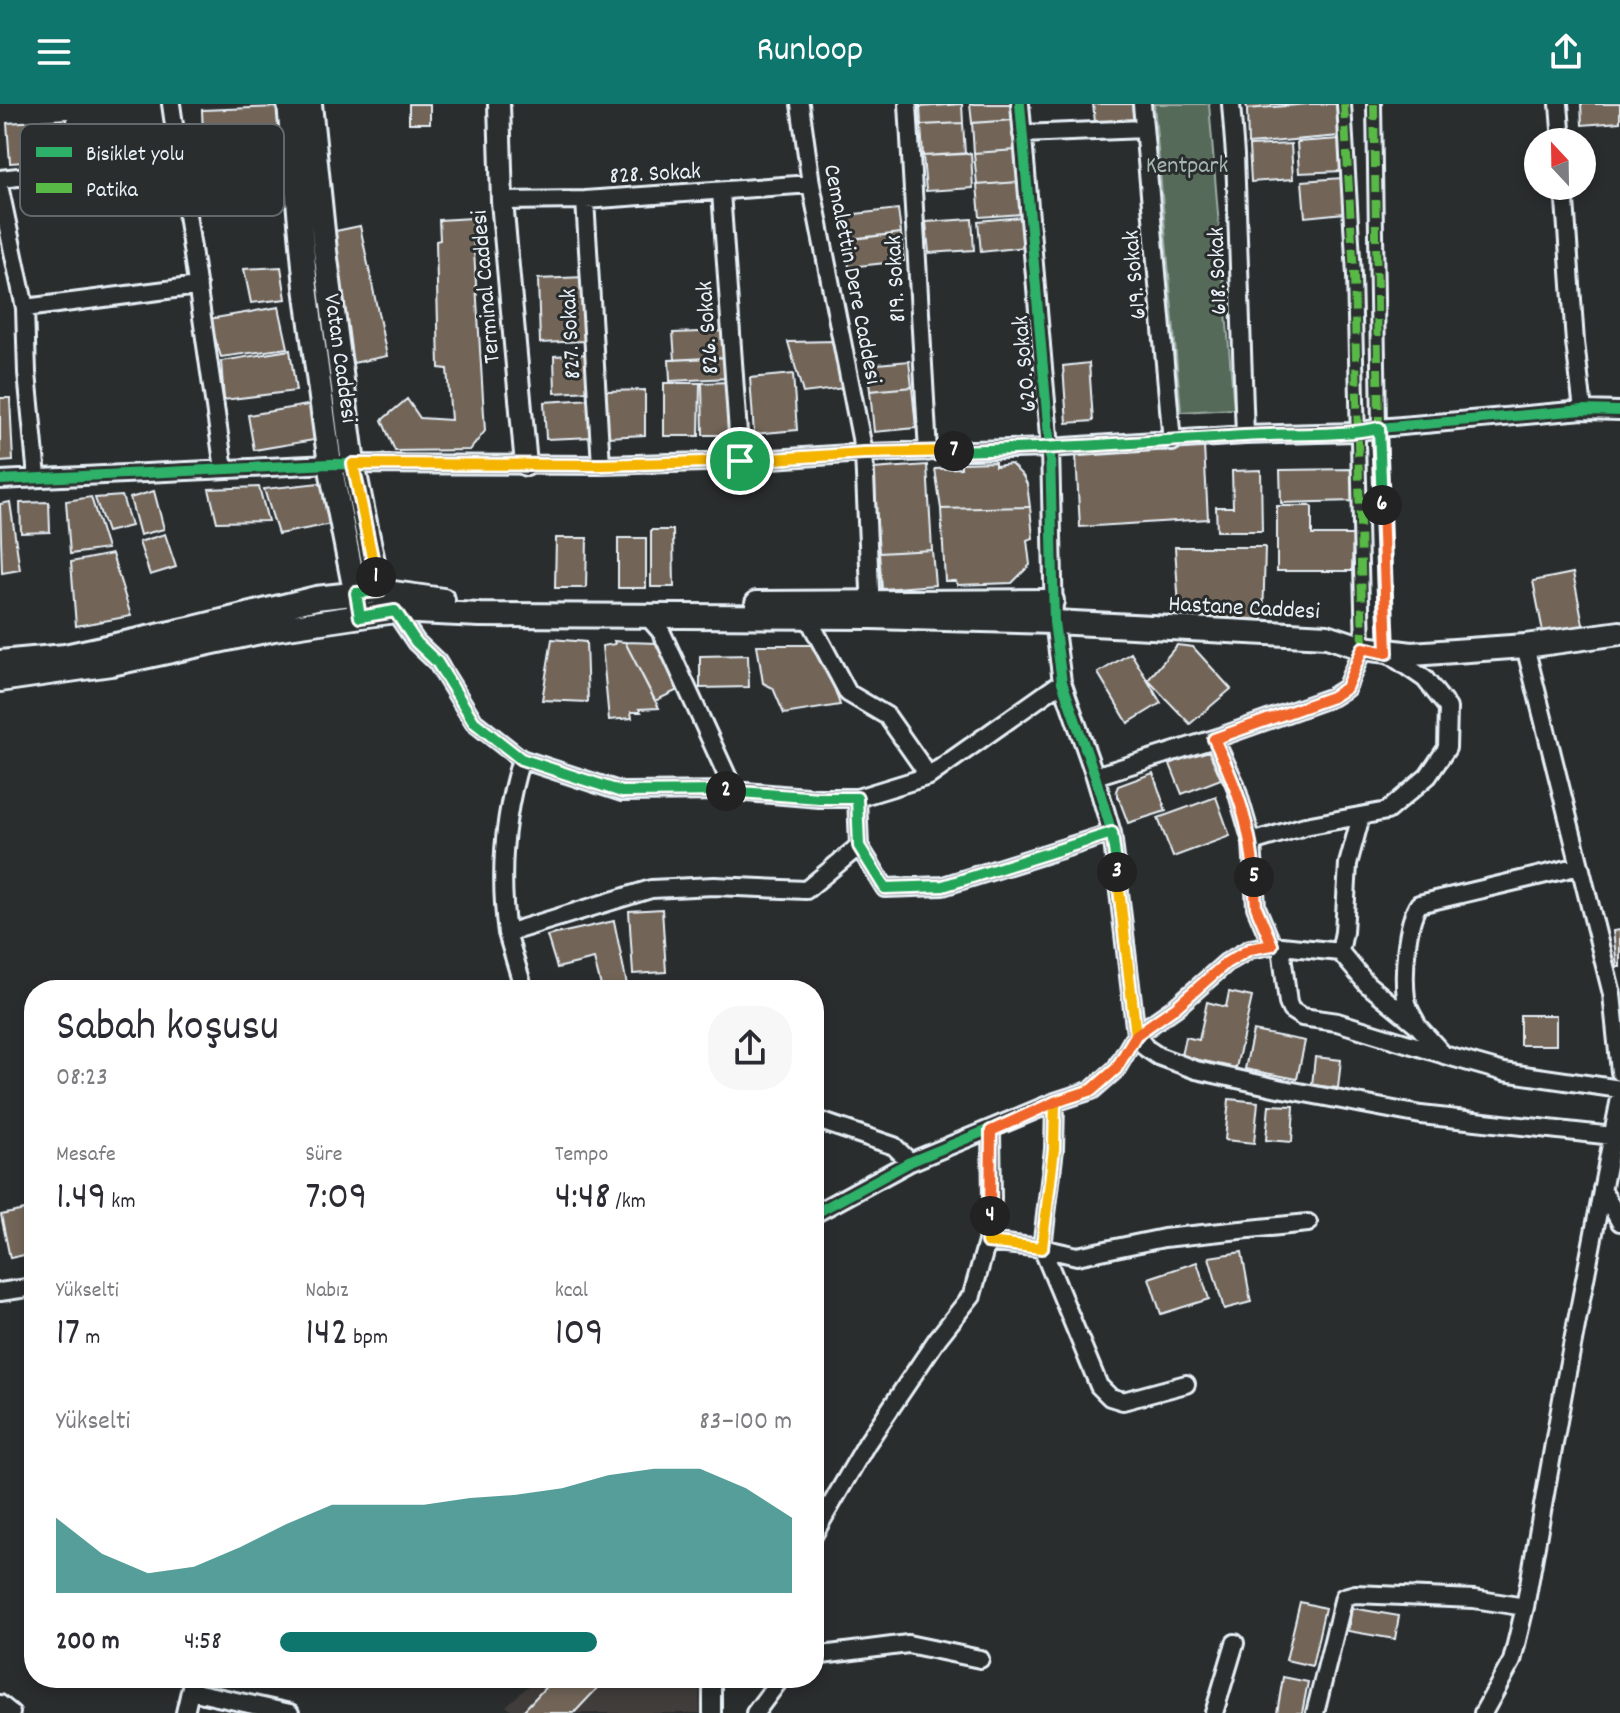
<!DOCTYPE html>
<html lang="tr">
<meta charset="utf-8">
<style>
:root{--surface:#fff;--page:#f7f7f7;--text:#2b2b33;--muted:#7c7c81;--accent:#0f766e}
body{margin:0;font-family:Dekko,sans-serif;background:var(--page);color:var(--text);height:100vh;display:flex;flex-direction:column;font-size:30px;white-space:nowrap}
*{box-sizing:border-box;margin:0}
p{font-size:26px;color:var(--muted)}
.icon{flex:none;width:44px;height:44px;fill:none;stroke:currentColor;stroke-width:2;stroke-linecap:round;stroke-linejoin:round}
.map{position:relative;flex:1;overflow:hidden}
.side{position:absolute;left:24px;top:876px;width:800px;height:708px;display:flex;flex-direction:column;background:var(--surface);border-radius:32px;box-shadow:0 4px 12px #0003}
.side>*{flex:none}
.needle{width:52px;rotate:338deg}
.tools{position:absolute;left:1524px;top:24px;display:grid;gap:16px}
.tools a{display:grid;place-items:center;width:72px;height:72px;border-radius:50%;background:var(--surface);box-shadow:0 4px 12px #0003;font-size:40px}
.pin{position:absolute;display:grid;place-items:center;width:68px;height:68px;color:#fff;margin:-34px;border:4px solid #fff;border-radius:50%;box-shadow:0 2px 8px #0007}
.km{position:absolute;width:40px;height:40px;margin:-20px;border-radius:50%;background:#222;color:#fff;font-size:22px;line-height:40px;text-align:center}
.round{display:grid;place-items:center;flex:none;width:84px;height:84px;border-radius:32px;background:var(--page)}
.overview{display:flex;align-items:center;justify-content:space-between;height:136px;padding:0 32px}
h1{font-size:44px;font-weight:600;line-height:60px}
.figures{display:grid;grid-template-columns:repeat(3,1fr);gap:12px;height:136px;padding:8px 32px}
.figures div{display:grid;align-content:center}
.figures b{font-size:40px;font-weight:600}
.figures small{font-size:22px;font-weight:400}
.figures p{font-size:22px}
.chart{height:224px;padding:16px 32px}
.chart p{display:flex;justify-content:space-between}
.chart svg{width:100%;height:144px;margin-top:8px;fill:var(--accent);opacity:.7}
ul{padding:0 32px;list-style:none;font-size:26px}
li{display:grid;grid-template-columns:128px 96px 1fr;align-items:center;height:60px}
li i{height:20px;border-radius:10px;background:var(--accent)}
header{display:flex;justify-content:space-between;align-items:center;height:104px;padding:0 32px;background:var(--accent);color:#fff;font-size:36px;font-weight:600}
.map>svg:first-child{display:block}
.built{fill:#403e3b}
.green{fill:#546b58;stroke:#9eaea8;stroke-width:2}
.building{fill:#726558;stroke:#e8f1f8;stroke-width:2}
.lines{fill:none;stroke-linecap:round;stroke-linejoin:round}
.pedestrian-casing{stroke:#e8f1f8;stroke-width:18}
.minor-casing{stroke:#e8f1f8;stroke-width:22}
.tertiary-casing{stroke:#e8f1f8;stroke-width:26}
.secondary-casing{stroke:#e8f1f8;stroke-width:28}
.pedestrian{stroke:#2a2d2e;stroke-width:12}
.minor{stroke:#2a2d2e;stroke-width:16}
.tertiary{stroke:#2a2d2e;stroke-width:20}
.secondary{stroke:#2a2d2e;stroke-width:22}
.quiet{stroke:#58b947;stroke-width:8;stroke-dasharray:16 8;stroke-linecap:butt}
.cycleway-casing{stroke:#2a2d2e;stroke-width:15}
.cycleway{stroke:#2db169;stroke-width:10}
.split-1-casing{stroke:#fff;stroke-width:16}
.split-2-casing{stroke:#fff;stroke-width:16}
.split-3-casing{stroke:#fff;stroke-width:16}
.split-4-casing{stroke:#fff;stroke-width:16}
.split-5-casing{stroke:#fff;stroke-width:16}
.split-6-casing{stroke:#fff;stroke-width:16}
.split-7-casing{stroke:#fff;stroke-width:16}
.split-8-casing{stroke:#fff;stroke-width:16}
.split-1{stroke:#f5b400;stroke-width:10}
.split-2{stroke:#22a559;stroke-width:10}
.split-3{stroke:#22a559;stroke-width:10}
.split-4{stroke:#f5b400;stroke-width:10}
.split-5{stroke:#f0652b;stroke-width:10}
.split-6{stroke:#f0652b;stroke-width:10}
.split-7{stroke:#22a559;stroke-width:10}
.split-8{stroke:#f5b400;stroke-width:10}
.labels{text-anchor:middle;stroke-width:6;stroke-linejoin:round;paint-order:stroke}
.park-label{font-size:24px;fill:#a5b5b0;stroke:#2a2d2e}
.street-label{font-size:24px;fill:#e8f1f8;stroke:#2a2d2e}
.key{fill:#2a2d2e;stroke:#63686b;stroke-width:2}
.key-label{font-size:22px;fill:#e8f1f8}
</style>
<header><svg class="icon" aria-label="menu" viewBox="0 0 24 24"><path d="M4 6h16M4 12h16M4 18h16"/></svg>Runloop<svg class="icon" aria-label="share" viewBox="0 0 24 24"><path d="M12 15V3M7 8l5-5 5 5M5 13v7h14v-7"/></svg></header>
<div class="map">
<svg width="1620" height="1609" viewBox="0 0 1620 1609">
<rect width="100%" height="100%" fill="#2a2d2e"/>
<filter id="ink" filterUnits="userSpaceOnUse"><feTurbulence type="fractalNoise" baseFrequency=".0125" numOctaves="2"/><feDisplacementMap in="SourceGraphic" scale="16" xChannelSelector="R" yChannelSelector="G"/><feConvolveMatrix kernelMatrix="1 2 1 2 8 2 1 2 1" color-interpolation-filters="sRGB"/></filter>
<g filter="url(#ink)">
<path class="built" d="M537 1574H699L700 1609H514L506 1602Z"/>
<path class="green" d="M1154 0H1209L1234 305 1181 308Z"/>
<path class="building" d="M409 0H430V19H409Z
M920 0H962L920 3Z
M962 0 963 19 921 21 920 3Z
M970 0H1013L1014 16 972 19Z
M1093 0H1132L1134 15 1095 18Z
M1246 0H1310L1247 5Z
M1310 0H1336L1340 32 1248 40 1247 5Z
M1581 0H1620V18L1582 21Z
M280 3 282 50 204 54 202 6Z
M67 15 69 55 10 59 7 19Z
M1014 16 1016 46 974 49 972 19Z
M963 19 965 50 923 52 921 21Z
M1340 35 1342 67 1299 69 1297 38Z
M1291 40 1293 75 1251 78 1249 42Z
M1016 46 1019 78 977 81 974 49Z
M971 49 973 84 926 87 923 52Z
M1342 74 1344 109 1305 113 1302 77Z
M1019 78 1022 110 980 113 977 81Z
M898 105 901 129 849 135 847 111Z
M1022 113 1025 143 981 148 978 117Z
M472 114 485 327 470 346 395 347 382 316 407 295 420 314 451 316 447 265 439 264 436 137 440 136 439 116Z
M972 115 974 146 929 149 926 118Z
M360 122 387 252 353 259 326 129Z
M901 129 904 157 849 163 846 136Z
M281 163 286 195 251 199 244 165Z
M584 173 586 237 540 239 538 175Z
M279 203 288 244 221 253 209 215Z
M727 227 728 253 675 256 673 229Z
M836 237 845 284 803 289 788 238Z
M290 246 296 287 224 296 221 257Z
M589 250 591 287 555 289 554 252Z
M728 253 729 274 670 277 669 256Z
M909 257 912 283 870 287 867 261Z
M1089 259 1093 317 1067 319 1063 262Z
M793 270 797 326 754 330 750 274Z
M731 278 732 331H703L702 279Z
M664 279H700L699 332H664Z
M912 283 916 324 874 328 870 287Z
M645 286V331L607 333 606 287Z
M0 294H10L13 357 0 358Z
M592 295 594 333 546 335 544 298Z
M314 300 320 335 254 346 248 311Z
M1204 343 1208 415 1080 423 1076 351Z
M995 358V362L1011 360 1023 372 1027 380 1030 403 941 405 935 365 961 364V359Z
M927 361 932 446 879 449 873 365Z
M1353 365 1354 397 1281 399 1280 366Z
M1261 366 1262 427H1217L1216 403H1233L1232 367Z
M319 379 325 385 332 420 278 430 264 385Z
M259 383 268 417 217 418 209 385Z
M154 387 164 425 140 431 130 394Z
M122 392 131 422 107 428 95 394Z
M91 393 107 445 70 450 66 397Z
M10 398 20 466 2 469 0 400Z
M49 398 50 428 21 429 20 399Z
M1277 402H1312V431H1353L1352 467H1277Z
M1030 403 1033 434 1027 436 1030 461 1012 479 958 481 956 477H945L941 405Z
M651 426H673L674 483H651Z
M165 430 176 463 150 471 139 438Z
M556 434H587L586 484H555Z
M618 434H646V484H618Z
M1175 443H1265L1263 520 1180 518Z
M932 446 935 481 882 485 879 449Z
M112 450 131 512 76 522 71 458Z
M1573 469 1584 525 1544 533 1533 477Z
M552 535 586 538 588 598 542 596Z
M614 537 625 538 659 604 639 605 641 608H631L632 614 609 616 602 542 615 540Z
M625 538 659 539 680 585 655 597Z
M757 541H820L840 601 784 610 773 584 763 579Z
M1177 541 1193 543 1231 585 1190 620 1148 576Z
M1131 549 1161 599 1128 619 1098 569Z
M748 551 749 583 700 584V552Z
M1208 644 1221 675 1182 690 1170 660Z
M1153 669 1166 707 1128 719 1116 687 1118 682Z
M1216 693 1230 732 1173 753 1158 714Z
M662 805 666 868 633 870 629 807Z
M614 817 627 881 602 886 594 855 557 864 547 832Z
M1620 826V863H1617L1613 827Z
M1229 888 1252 893 1236 964 1181 952 1185 933 1199 936 1207 898 1226 903Z
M1520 911H1556V941H1520Z
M1253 927 1305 937 1297 975 1245 965Z
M1315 953 1341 956 1338 984 1312 981Z
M1229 995 1258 998 1254 1039 1225 1036Z
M1269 1001 1294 1002 1292 1038 1266 1036Z
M34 1104V1149L10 1154 1 1111Z
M1242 1148 1251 1198 1224 1205 1209 1153Z
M1197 1158 1209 1195 1161 1210 1149 1174Z
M1300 1498 1325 1504 1312 1562 1286 1556Z
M1352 1504 1399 1512 1395 1535 1348 1527Z
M1283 1573 1308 1578 1302 1609H1277Z
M554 1574H607L574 1609H527L524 1606Z"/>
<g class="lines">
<g class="pedestrian-casing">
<path id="pedestrian" d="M1344 0 1354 171 1363 544
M1374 0 1379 324 1387 549"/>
</g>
<g class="minor-casing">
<path id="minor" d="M171 0 224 365
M800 0 811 80 864 349 871 508
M908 0 928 348
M1142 0 1172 338
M1231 0 1235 51 1245 331
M1559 0 1562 38
M1022 30 1144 25
M0 75 180 55
M1564 82 1575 238 1583 306
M0 86 25 204 27 269 37 373
M721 88 740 357
M585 96 601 361
M502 97 585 96 811 80
M25 204 198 182
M0 376 330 360 601 361 740 357 864 349 1050 344 1245 331 1357 328 1379 324 1583 306 1620 307
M395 507 416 538 437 558 474 618 521 655 622 688 734 687 819 694H857L859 742 806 786 714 782 651 785 507 829 524 886
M648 513 662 529 734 687
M808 514 848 589 887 612 929 672
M1525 542 1612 890 1620 968
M1214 635 1235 680 1252 738 1256 803 1272 841
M1095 672 1214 635 1332 593 1346 584 1363 544
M857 694 929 672 1062 578
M1252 738 1305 722 1387 707 1428 672 1447 644 1448 604 1425 575 1387 549
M859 742 885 784 943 782 1112 729
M507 829C499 771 504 711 521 655
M1281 842 1288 899 1291 906 1302 913 1337 918 1442 950
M1340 848 1344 828 1348 760 1361 712
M1416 918C1412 911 1407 902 1406 894 1403 870 1406 819 1419 800L1580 762
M814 1015 894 1042 910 1058
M1613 1032 1421 1011 1278 984 1196 966 1158 952 1146 944 1136 931 1176 903 1226 859 1250 845 1272 841 1340 848 1367 880 1416 920 1444 951 1504 968 1620 985
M1602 1085 1620 1118
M814 1110 910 1058 1055 998 1092 986 1116 965 1136 931 1112 729 1095 672 1062 578 1054 518 1050 344 1020 0
M987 1138 992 1095 991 1027
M1042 1144 1077 1152 1164 1134 1308 1119
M1042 1144 1099 1282 1110 1293 1123 1297 1186 1280
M0 1188 34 1183
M814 1430 867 1339 938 1234 972 1191 987 1138 1042 1144 1054 1045 1055 998
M814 1552 908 1540 980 1555
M712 1574V1609
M190 1587 290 1609
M0 1600 11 1609
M185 1609 193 1574
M755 1609 781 1574
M1214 1609 1235 1539
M1315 1609 1344 1493 1355 1490 1474 1495 1525 1503
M1483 1609 1512 1557 1525 1503 1563 1289 1620 994"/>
</g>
<g class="tertiary-casing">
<path id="tertiary" d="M499 0 502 97 526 361"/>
</g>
<g class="secondary-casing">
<path id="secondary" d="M289 0 306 183 330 360 358 502
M310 0 325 147 353 360 379 487 387 497
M757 499 1052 497
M0 558 65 552 194 524 316 494 379 487 443 496
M0 576 111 560 274 525 395 507 480 511 872 513 1054 518 1327 532 1363 544 1412 550 1525 542 1620 529"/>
</g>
<use href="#pedestrian" class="pedestrian"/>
<use href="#minor" class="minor"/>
<use href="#tertiary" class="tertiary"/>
<use href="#secondary" class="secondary"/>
<path class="quiet" d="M1344 0 1354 171 1363 544
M1374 0 1379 324 1387 549"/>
<g class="cycleway-casing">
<path id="cycleway" d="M0 376 330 360 601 361 740 357 864 349 1050 344 1245 331 1357 328 1379 324 1583 306 1620 307
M814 1110 910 1058 1055 998 1092 986 1116 965 1136 931 1112 729 1095 672 1062 578 1054 518 1050 344 1020 0"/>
</g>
<use href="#cycleway" class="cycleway"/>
</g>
</g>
<g class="lines" filter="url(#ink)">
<g class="split-1-casing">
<path id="split-1" d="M376 473 353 360 601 361 740 357"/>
</g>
<g class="split-2-casing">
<path id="split-2" d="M376 473 379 487 356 489 360 513 395 507 416 538 437 558 474 618 521 655 622 688 726 687"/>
</g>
<g class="split-3-casing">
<path id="split-3" d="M726 687 819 694H857L859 742 885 784 943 782 1112 729 1117 768"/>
</g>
<g class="split-4-casing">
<path id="split-4" d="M990 1112 987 1138 1042 1144 1054 1045 1055 998 1092 986 1116 965 1136 931 1117 768"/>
</g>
<g class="split-5-casing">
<path id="split-5" d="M990 1112 991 1027 1055 998 1092 986 1116 965 1136 931 1176 903 1226 859 1250 845 1272 841 1256 803 1254 773"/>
</g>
<g class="split-6-casing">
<path id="split-6" d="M1254 773C1251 721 1236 681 1214 635L1332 593 1346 584 1363 544 1387 549 1382 401"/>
</g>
<g class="split-7-casing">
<path id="split-7" d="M954 347C1051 345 1147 338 1244 332 1289 329 1335 333 1379 324L1382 401"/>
</g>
<g class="split-8-casing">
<path id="split-8" d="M740 357 864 349 954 347"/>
</g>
<use href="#split-1" class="split-1"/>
<use href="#split-2" class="split-2"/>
<use href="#split-3" class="split-3"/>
<use href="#split-4" class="split-4"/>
<use href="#split-5" class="split-5"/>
<use href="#split-6" class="split-6"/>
<use href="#split-7" class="split-7"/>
<use href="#split-8" class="split-8"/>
</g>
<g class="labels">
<g class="park-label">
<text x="1187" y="68">Kentpark</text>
</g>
<g class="street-label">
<text transform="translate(655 68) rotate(-3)" y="8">828. Sokak</text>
<text transform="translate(1216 167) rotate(-92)" y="8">618. Sokak</text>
<text transform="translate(854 170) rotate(79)" y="8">Cemalettin Dere Caddesi</text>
<text transform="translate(1133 171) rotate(-95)" y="8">619. Sokak</text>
<text transform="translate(894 175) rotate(-93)" y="8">819. Sokak</text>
<text transform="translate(484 183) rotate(-95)" y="8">Terminal Caddesi</text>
<text transform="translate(706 224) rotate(-94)" y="8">826. Sokak</text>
<text transform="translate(569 230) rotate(-93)" y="8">827. Sokak</text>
<text transform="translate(342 254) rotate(82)" y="8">Vatan Caddesi</text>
<text transform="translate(1023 260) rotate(-95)" y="8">620. Sokak</text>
<text transform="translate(1244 502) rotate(3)" y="8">Hastane Caddesi</text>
</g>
</g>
<rect x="20" y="20" width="264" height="92" rx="12" class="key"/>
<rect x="36" y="43" width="36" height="10" fill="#2db169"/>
<rect x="36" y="79" width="36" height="10" fill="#58b947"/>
<g class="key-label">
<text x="86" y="56">Bisiklet yolu</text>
<text x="86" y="92">Patika</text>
</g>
</svg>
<div class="tools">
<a><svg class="needle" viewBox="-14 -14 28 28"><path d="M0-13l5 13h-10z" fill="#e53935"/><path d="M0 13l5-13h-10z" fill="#7c7c81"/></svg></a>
</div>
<div class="pin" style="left:740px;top:357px;background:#1e9e55"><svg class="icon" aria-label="arrive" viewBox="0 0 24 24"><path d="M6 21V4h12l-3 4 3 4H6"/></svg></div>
<b class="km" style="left:376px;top:473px">1</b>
<b class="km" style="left:726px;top:687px">2</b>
<b class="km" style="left:1117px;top:768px">3</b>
<b class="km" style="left:990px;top:1112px">4</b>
<b class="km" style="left:1254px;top:773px">5</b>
<b class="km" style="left:1382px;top:401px">6</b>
<b class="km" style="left:954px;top:347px">7</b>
<section class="side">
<div class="overview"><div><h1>Sabah koşusu</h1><p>08:23</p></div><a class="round"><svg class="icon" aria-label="share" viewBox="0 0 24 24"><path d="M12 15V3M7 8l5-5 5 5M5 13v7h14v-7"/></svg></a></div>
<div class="figures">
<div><p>Mesafe</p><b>1.49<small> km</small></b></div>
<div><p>Süre</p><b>7:09</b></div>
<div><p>Tempo</p><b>4:48<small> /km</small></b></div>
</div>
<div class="figures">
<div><p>Yükselti</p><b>17<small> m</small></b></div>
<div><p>Nabız</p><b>142<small> bpm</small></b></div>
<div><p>kcal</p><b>109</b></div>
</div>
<div class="chart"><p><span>Yükselti</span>83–100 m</p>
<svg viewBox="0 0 160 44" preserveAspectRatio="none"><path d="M0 44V21L10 32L20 38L30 36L40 30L50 23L60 17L70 17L80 17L90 15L100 14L110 12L120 8L130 6L140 6L150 12L160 21V44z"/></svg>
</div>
<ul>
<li><b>200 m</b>4:58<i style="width:62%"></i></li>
</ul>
</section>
</div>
